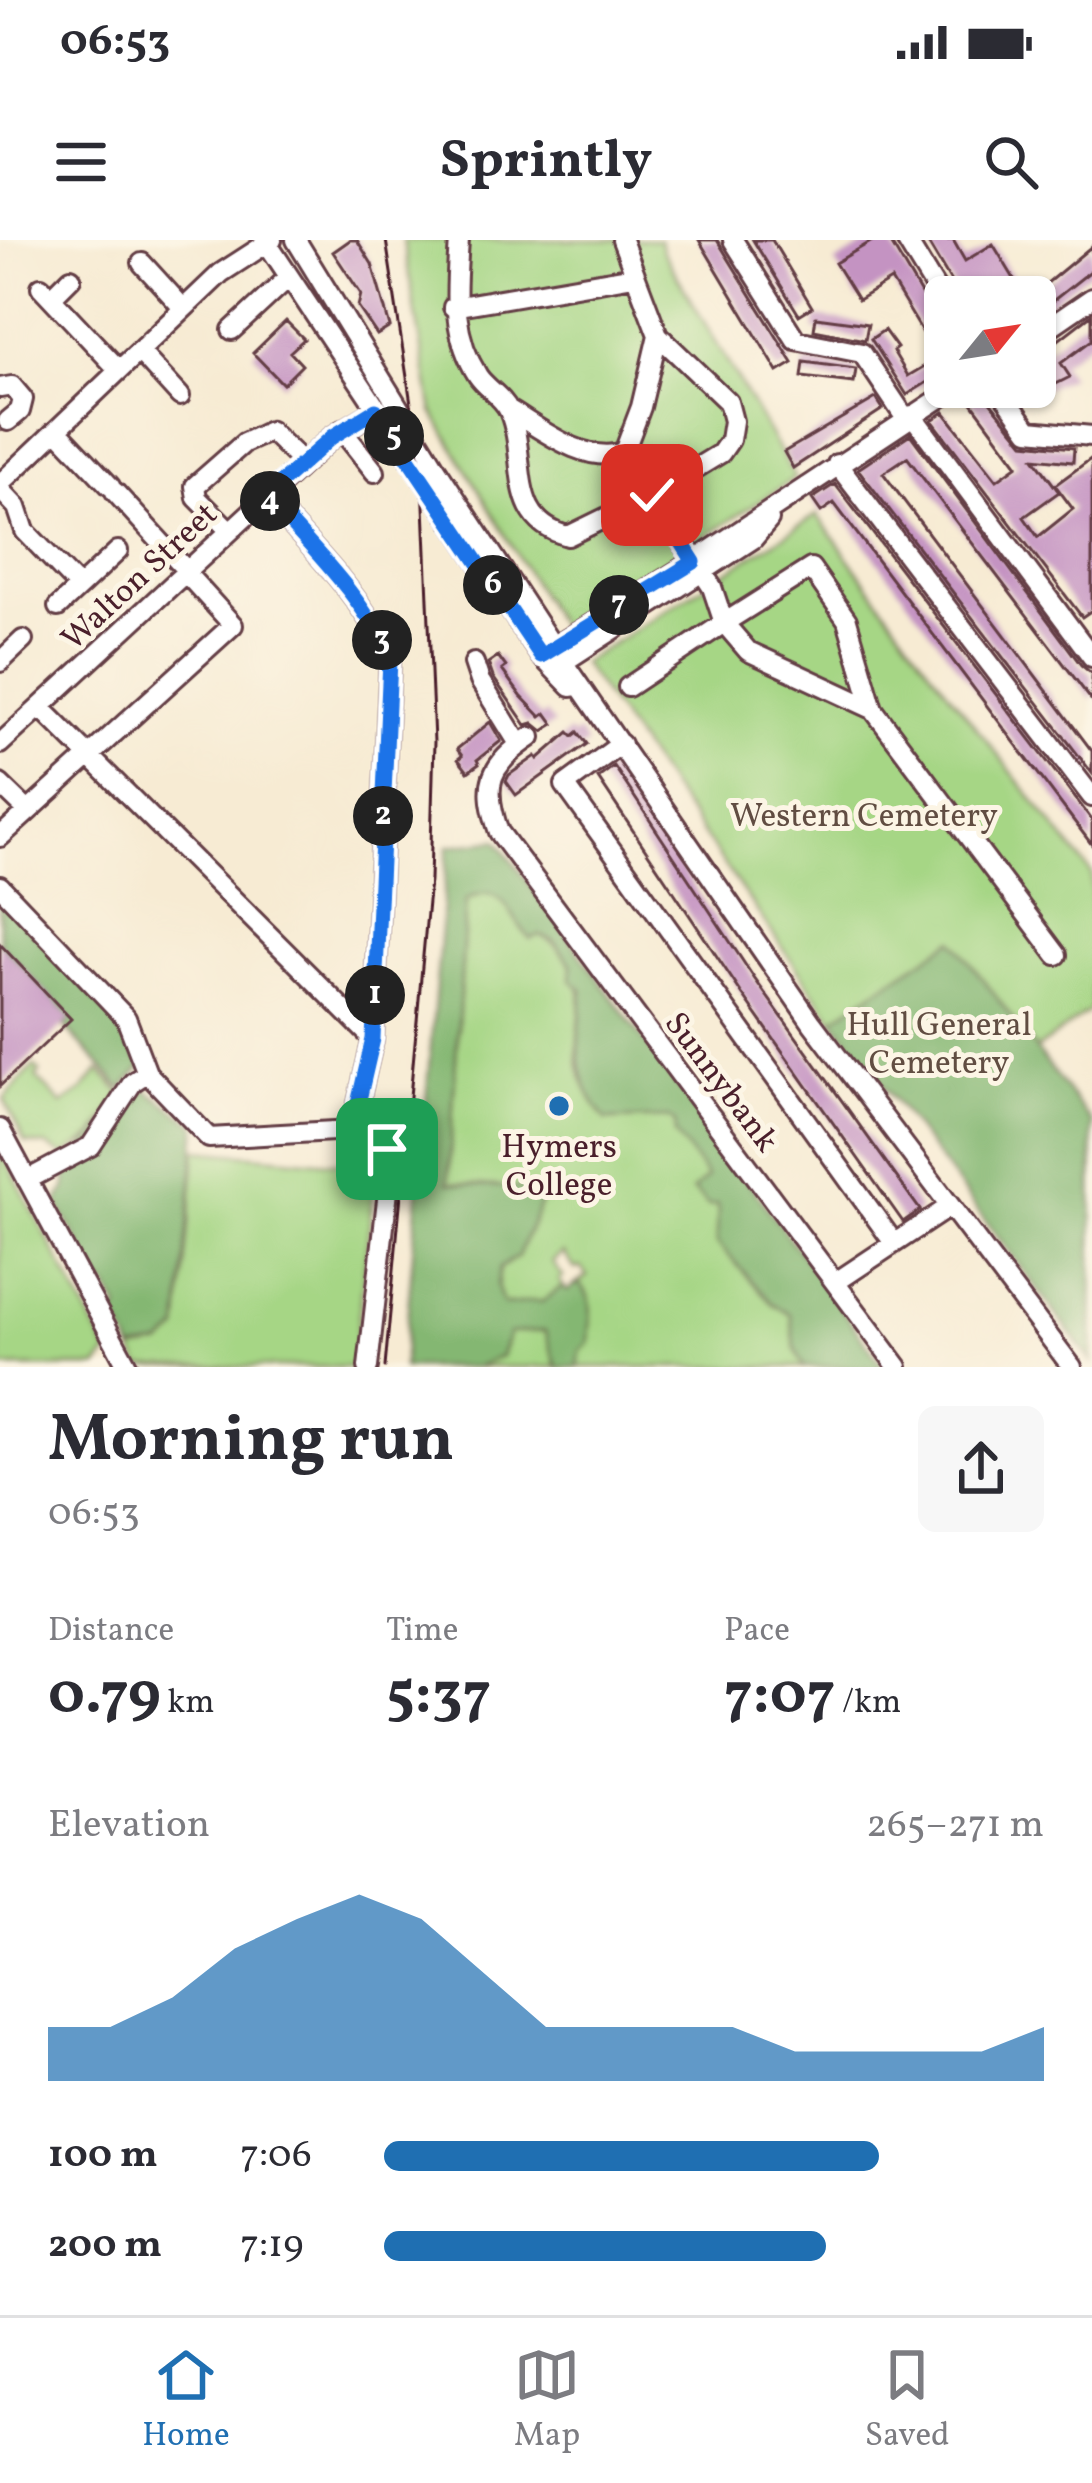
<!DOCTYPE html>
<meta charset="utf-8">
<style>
:root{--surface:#fff;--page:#f7f7f7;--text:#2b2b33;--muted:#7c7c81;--line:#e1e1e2;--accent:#1f6fb2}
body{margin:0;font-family:Vollkorn,serif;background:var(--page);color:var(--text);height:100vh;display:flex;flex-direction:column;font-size:45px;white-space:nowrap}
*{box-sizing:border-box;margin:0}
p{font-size:39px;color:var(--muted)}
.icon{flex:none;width:66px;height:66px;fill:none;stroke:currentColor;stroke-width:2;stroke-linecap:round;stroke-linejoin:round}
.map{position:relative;height:1127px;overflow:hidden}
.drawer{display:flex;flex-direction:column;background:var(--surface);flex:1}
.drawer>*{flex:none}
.needle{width:78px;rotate:60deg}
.buttons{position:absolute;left:924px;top:36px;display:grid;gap:24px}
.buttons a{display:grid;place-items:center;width:132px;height:132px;border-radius:18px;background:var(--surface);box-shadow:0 3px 9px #0004;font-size:60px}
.pin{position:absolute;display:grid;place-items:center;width:102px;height:102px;color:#fff;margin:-51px;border-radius:24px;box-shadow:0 6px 18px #0006}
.km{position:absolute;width:60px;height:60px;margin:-30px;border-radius:50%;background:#222;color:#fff;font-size:33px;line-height:60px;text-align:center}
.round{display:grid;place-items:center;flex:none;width:126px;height:126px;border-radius:18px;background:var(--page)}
.headline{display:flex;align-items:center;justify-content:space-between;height:204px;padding:0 48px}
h1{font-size:66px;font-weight:700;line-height:90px}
.stats{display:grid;grid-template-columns:repeat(3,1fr);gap:18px;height:204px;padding:12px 48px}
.stats div{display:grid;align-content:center}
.stats b{font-size:60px;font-weight:700}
.stats small{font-size:33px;font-weight:400}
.stats p{font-size:33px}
.chart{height:336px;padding:24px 48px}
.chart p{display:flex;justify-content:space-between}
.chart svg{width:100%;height:216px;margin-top:12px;fill:var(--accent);opacity:.7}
ul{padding:0 48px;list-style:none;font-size:39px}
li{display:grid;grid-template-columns:192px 144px 1fr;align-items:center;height:90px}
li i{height:30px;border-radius:15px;background:var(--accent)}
.status{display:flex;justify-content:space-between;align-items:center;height:84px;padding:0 60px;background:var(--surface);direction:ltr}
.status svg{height:33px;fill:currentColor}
header{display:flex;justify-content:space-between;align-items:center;height:156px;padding:0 48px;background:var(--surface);font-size:54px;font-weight:700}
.menu{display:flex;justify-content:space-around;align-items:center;height:168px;border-top:3px solid var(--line);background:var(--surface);font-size:33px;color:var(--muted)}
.menu a{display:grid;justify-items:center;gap:6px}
.menu .on{color:var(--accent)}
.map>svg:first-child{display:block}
.green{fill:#a6d685;stroke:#787a58;stroke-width:3}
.forest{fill:#84b772;stroke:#676b4e;stroke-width:3}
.building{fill:#c493c2}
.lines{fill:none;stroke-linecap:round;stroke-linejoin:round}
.minor-casing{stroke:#643e44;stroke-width:24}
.minor{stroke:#fff;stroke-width:18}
.rail{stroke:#4a1f2b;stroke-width:3}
.route-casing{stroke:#fff;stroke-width:24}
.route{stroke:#1a73e8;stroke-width:15}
.poi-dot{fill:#1f6fb2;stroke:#fcf5e5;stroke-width:4.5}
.labels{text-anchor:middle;stroke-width:10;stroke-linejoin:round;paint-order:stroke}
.street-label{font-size:33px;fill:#4a1f2b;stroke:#fcf5e5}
.park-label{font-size:33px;fill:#614d42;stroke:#fcf5e5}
.poi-label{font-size:33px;fill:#4a1f2b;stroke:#fcf5e5}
</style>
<div class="status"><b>06:53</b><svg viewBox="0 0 49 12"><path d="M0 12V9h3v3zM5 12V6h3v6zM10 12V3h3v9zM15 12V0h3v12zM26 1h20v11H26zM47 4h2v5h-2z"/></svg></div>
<header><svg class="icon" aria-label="menu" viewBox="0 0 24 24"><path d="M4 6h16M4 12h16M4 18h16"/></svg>Sprintly<svg class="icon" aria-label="search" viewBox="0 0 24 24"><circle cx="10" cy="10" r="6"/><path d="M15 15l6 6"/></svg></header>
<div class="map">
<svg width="1092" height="1127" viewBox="0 0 1092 1127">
<rect width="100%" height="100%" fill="#fcf5e5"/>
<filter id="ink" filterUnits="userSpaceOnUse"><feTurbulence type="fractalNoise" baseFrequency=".00833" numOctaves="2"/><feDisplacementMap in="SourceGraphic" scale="24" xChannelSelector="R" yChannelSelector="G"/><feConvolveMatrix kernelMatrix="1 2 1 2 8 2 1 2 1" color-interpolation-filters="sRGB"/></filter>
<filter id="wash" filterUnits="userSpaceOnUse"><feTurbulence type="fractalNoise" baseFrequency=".004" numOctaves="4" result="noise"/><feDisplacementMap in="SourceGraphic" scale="48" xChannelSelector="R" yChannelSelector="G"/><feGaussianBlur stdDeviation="2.7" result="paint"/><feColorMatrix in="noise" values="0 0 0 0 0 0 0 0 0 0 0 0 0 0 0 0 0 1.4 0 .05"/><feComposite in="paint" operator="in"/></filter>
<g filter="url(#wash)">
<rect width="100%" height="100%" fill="#f7ebd3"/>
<path class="green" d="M403 0H660L662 10 795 238 561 390 433 172Z
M817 275 921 417 1092 634V769L1034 811 953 700 833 779 582 423Z
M487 651C506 655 516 685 530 699L539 695C553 701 558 708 567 719 592 752 574 784 578 820 580 844 593 860 606 880L670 878 675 882V894L708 937 693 951 718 963 717 1003 772 1063 791 1075 795 1107 804 1127H578L580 1111 589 1102C589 1080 596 1059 578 1043L587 1036 580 1027 575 1029 563 1013 552 1022 563 1037 559 1040 563 1046 542 1062C527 1059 518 1066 503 1064L497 1046 500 1028 518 1016 543 958 448 943 466 660Z
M34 826 40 832 36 837 62 864 83 850 99 830 122 854 92 897 64 916 47 906 25 903 4 859Z
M0 909 109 1114 97 1127H0Z
M196 910 376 926 353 1127H140L133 1111 162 1104 179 1090Z
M518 1091H545L557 1127H476L501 1116 509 1093Z"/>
<path class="forest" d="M497 600 884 1127H804L795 1107 791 1075 772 1063 717 1003 718 964 709 966 693 950 707 937 675 894V882L669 878 606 880C570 835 579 803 583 750L571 740 572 725 554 701 539 695 531 699C506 675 505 638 466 660L448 943 538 949 543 957 518 1016 500 1028 497 1046 503 1064C518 1066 527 1059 542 1062L563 1046 567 1051 578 1043C597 1059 589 1080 589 1103L580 1111 578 1127H557L545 1091 509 1093 501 1116 476 1127H403L448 606Z
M0 658 115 780 142 826 122 849 64 786 71 779 0 704Z
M953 700 1092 883V1122L833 779Z
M141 846 197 885 179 1090 162 1104 133 1110 114 1074 119 1070 106 1044 102 1045 57 963 66 948V926Z"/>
<g id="blocks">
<path class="building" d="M350 0H357L372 24 390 87 377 95 358 67 361 54 333 12Z
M699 0H717L793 123 778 132Z
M753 0H772L812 67 799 75Z
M874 0H889L945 95V131L907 155 871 99 884 90 897 108 893 111 908 136 938 118 891 40 858 60 835 23Z
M926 0H953L965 21 993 4 1016 42 991 57H960Z
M1092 6V30L1035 75V53Z
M1092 74V100L1061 123 1070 137 1024 160 1016 147H1035V118Z
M816 77 868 84 865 100 814 90Z
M286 81 304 99 290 112 302 125 283 144 253 113Z
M804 122 856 129 854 143 802 137Z
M978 147 1024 203 1074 208 1073 222 1034 218 1059 252 1024 277 1038 297 1073 269 1055 245 1092 218V370L1082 377 932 180 944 172 997 240 1018 225 967 156Z
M876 158 883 169 793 228 784 212Z
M910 194 1081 425 1092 434V461L907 217 883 233 1092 511V533L858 229Z
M835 244 1092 580V605L834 263 821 272 812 259Z
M498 416 506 427 502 430 521 456 541 477 546 473 554 484 543 491 533 483 526 485 493 437 488 423Z
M490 482 501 501 477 520 479 524 468 532 458 519 462 516 457 509Z
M569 492 573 496 578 492 587 504 516 555 506 541 509 535 536 516 538 519Z
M614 526 754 738 920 970 903 982 742 754 598 538Z
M0 704 71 779 0 846Z"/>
</g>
</g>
<g filter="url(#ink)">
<use href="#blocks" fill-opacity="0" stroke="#643e44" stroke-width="3"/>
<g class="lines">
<g class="minor-casing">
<path id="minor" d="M265 0 541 416 571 447
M296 0 434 225 563 422 812 783 1072 1127
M459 0C456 50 450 92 478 136 486 148 503 157 509 171 529 218 505 280 568 296L652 255 721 213 730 200 733 181 728 162 658 95 622 0
M733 0 796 100 862 113 906 179
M906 0 945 64
M142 23 183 68
M41 47 119 130
M52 57 71 38
M453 67 634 36
M232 90 289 37
M1035 97 1092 58
M139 111 180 156
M998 147 1029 190 1092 196
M0 148 12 146 23 159 20 171 8 181
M508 169C541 189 585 225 624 212L641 167 658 95
M912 175 1092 417
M57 190 110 246
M342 190 375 232
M624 212 712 347 724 383 811 328 847 380 873 469
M837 224 1092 557
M0 244 221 33 272 0
M0 249 17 267 25 291 79 347
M115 252 187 331
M266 256C310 307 365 357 390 420L373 799 352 890
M229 290 197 258 195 246 244 203 270 191 303 223
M58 367 118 311
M545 413 694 321 957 147
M0 422 23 400
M474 423 480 441 519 504
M556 427 753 299 769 280
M628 447 724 383 748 411 873 469 1057 715
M40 467 373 799
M531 497C489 525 482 544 499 592L898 1127
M0 504 332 197 377 170
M621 504 565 545 894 1003
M0 544 28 571
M0 597 233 385 185 332
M0 646 126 778 147 833 209 898 352 890 373 898 387 909 390 933 368 1127
M0 889 128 1127
M27 940 91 906 133 842 147 833
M836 1042 949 967"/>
</g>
<use href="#minor" class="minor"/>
<path class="rail" d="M385 1127 430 640 434 502 423 242 386 0"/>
</g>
</g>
<g class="lines" filter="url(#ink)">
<g class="route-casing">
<path id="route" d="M387 909 374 898 352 890 373 799 390 420C365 357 310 307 266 256L332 197 376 170 541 416 694 322 652 255"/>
</g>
<use href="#route" class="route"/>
</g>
<circle class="poi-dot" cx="559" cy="866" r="12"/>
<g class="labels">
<g class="street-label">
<text transform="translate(138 335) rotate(-43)" y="12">Walton Street</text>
<text transform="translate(723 841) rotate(53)" y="12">Sunnybank</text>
</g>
<g class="park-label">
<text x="864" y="586">Western Cemetery</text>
<text x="939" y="795">Hull General<tspan x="939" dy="38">Cemetery</tspan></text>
</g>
<g class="poi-label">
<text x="559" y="917">Hymers<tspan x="559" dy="38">College</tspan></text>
</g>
</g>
</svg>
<div class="buttons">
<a><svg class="needle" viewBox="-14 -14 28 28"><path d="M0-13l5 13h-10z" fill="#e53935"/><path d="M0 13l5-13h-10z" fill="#7c7c81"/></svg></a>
</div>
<div class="pin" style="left:387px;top:909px;background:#1e9e55"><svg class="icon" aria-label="arrive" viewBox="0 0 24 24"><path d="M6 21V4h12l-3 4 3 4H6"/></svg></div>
<div class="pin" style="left:652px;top:255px;background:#d93025"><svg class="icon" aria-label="check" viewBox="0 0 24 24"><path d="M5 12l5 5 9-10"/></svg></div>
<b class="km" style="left:375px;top:755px">1</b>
<b class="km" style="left:383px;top:576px">2</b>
<b class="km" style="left:382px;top:400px">3</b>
<b class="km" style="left:270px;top:261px">4</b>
<b class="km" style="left:394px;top:196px">5</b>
<b class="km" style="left:493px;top:345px">6</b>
<b class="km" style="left:619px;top:365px">7</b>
</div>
<section class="drawer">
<div class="headline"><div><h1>Morning run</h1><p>06:53</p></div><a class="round"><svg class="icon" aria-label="share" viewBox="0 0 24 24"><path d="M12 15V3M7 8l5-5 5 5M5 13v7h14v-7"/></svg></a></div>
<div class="stats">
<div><p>Distance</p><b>0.79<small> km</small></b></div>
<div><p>Time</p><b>5:37</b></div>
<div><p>Pace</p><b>7:07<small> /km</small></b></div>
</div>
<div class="chart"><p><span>Elevation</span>265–271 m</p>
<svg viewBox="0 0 160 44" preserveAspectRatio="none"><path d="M0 44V33L10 33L20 27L30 17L40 11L50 6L60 11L70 22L80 33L90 33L100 33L110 33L120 38L130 38L140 38L150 38L160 33V44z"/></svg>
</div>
<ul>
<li><b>100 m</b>7:06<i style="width:75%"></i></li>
<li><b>200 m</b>7:19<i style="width:67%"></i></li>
</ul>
</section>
<nav class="menu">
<a class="on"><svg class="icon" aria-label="home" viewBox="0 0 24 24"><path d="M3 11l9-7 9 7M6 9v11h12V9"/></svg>Home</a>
<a><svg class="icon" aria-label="map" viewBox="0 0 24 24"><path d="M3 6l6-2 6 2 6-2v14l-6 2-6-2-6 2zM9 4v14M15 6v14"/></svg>Map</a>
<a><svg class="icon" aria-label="saved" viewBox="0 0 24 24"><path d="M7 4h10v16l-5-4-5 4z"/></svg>Saved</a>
</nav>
